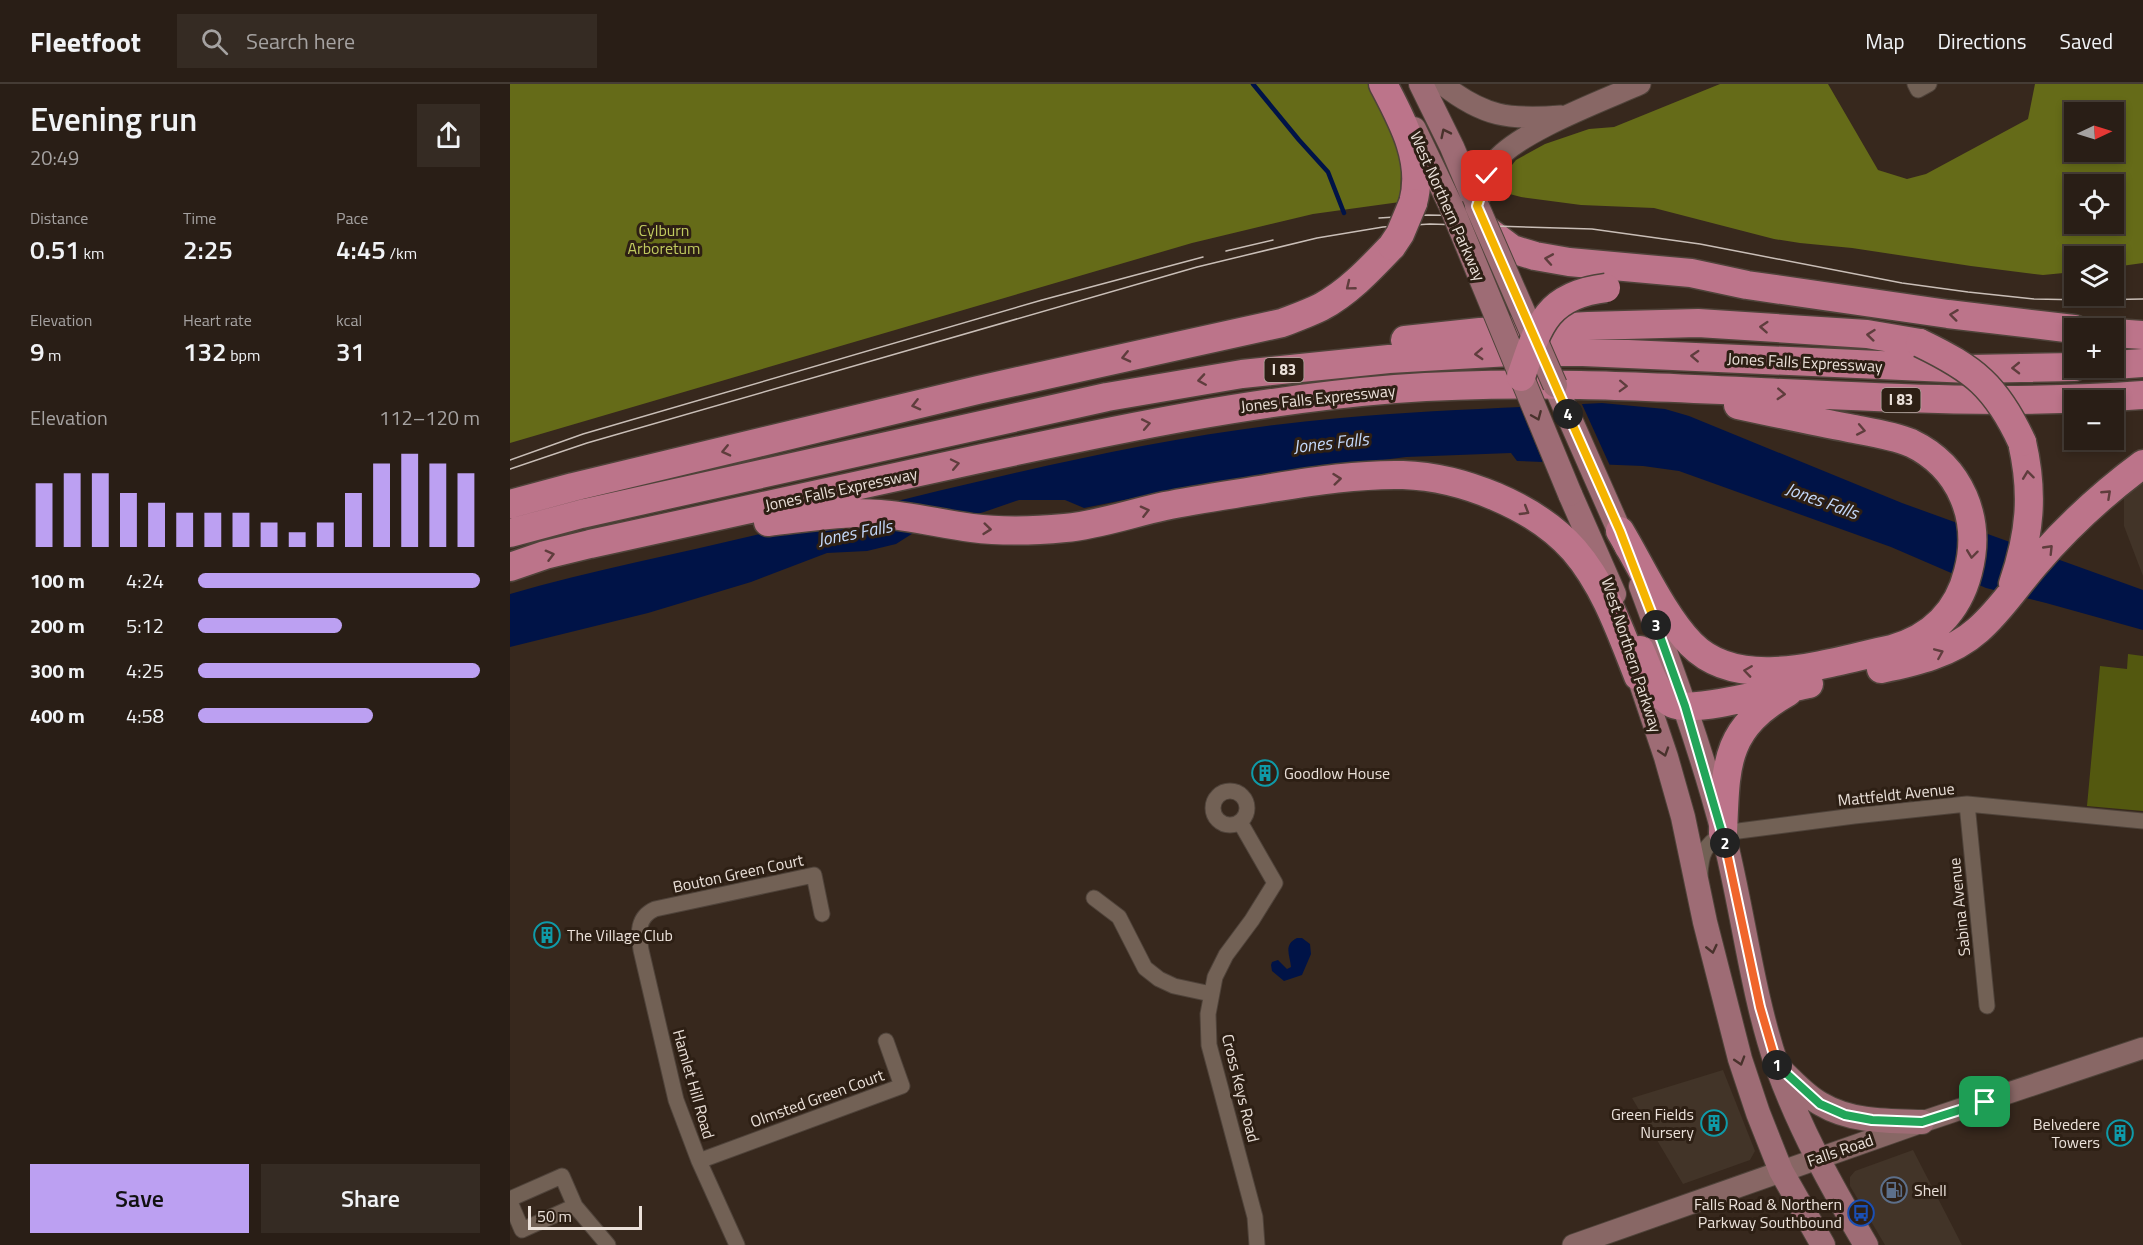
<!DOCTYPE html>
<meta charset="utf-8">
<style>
:root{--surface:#291e16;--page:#352b23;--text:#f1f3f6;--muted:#a5a2a1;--line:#453c35;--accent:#bca0f2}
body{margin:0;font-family:"Titillium Web",sans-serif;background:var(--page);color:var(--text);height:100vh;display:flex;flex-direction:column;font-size:22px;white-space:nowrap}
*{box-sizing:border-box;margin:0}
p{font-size:20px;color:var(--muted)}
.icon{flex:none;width:33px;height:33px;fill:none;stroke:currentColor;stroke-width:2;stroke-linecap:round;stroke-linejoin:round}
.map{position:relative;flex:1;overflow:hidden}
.sheet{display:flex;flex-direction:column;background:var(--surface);width:510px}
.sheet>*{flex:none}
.needle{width:39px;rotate:86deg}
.buttons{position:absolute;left:1554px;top:18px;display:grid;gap:12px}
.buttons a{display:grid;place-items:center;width:60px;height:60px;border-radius:0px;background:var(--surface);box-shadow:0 3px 9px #0003,0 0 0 2px var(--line);font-size:30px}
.scale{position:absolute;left:18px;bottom:15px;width:114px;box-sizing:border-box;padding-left:6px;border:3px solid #ebe1da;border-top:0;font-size:16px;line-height:21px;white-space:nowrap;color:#ebe1da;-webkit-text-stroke:4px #2d1f14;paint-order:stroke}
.pin{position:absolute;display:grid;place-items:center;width:51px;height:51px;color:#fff;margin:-26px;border-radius:12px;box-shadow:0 3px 9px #0006}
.km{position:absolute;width:30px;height:30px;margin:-15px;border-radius:50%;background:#222;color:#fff;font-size:16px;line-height:30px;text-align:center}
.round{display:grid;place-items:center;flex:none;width:63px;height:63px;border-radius:0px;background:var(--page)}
.overview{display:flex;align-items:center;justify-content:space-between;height:102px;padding:0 30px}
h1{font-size:33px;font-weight:600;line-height:45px}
.figures{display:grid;grid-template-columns:repeat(3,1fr);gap:9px;height:102px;padding:6px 30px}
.figures div{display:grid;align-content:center}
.figures b{font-size:26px;font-weight:600}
.figures small{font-size:16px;font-weight:400}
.figures p{font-size:16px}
.chart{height:168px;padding:12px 30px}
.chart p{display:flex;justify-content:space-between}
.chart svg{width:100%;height:108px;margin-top:6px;stroke:var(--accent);stroke-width:6}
.action{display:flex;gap:12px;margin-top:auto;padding:12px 30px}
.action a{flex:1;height:69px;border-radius:0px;background:var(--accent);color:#111;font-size:24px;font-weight:600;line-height:69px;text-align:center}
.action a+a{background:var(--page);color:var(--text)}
ul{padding:0 30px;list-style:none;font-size:20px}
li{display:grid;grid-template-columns:96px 72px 1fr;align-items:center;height:45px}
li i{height:15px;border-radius:8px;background:var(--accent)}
header{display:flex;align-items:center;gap:36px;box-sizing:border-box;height:84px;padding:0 30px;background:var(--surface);border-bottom:2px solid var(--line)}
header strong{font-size:28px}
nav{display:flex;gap:33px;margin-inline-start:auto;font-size:21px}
.search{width:420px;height:54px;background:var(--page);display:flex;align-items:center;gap:15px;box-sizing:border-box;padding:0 21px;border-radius:0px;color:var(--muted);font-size:22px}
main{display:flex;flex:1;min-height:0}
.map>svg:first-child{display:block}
.commercial{fill:#423428}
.green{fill:#53580f}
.forest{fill:#656b18;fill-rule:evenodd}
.water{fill:#001347}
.pier{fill:#37281d}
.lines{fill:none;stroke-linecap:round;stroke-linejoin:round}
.stream{stroke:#001347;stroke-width:4.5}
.street-casing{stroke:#4f433a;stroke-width:17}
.secondary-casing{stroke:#4f433a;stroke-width:23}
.primary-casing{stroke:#4f433a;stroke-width:26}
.highway-casing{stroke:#4f433a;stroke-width:31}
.street{stroke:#726155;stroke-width:15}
.secondary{stroke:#886765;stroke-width:21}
.primary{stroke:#9e6c75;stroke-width:24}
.highway{stroke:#bc748a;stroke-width:28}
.tram{stroke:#c9beb7;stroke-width:1.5}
.primary-bridge-casing{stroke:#4f433a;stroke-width:26;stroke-linecap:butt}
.highway-bridge-casing{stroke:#4f433a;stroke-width:31;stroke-linecap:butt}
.primary-bridge{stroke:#9e6c75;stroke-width:24}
.highway-bridge{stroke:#bc748a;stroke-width:28}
.oneway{stroke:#49322c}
.oneway2{stroke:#5f3d3d}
.split-1-casing{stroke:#fff;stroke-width:12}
.split-2-casing{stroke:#fff;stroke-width:12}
.split-3-casing{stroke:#fff;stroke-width:12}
.split-4-casing{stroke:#fff;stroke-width:12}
.split-5-casing{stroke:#fff;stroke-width:12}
.split-1{stroke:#22a559;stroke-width:8}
.split-2{stroke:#f0652b;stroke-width:8}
.split-3{stroke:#22a559;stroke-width:8}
.split-4{stroke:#f5b400;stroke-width:8}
.split-5{stroke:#f5b400;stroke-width:8}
.labels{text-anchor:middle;stroke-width:6;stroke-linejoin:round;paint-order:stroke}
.shield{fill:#2d1f14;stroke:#b2a79f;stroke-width:1.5}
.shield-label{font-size:15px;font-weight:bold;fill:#ebe1da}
.street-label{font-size:16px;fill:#ebe1da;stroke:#2d1f14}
.park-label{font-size:16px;fill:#c0ca5f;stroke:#2d1f14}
.poi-label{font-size:16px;fill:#ebe1da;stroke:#2d1f14;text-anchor:start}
.water-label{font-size:18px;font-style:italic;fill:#c3d8fa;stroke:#2d1f14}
</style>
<header>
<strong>Fleetfoot</strong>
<div class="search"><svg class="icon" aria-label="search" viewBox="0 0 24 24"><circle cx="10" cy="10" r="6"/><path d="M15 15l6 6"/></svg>Search here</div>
<nav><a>Map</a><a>Directions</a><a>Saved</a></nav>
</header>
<main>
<section class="sheet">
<div class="overview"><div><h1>Evening run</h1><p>20:49</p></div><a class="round"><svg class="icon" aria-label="share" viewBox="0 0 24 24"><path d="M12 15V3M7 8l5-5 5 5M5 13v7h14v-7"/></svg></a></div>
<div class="figures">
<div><p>Distance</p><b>0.51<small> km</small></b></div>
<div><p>Time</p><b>2:25</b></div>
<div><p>Pace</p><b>4:45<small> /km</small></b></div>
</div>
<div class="figures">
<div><p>Elevation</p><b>9<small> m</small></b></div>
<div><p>Heart rate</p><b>132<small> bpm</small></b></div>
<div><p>kcal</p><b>31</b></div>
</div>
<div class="chart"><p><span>Elevation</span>112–120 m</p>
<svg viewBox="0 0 160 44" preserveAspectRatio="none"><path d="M5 44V18M15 44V14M25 44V14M35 44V22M45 44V26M55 44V30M65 44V30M75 44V30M85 44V34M95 44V38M105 44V34M115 44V22M125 44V10M135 44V6M145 44V10M155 44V14"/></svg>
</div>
<ul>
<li><b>100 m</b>4:24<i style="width:100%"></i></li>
<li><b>200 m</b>5:12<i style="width:51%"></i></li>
<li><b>300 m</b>4:25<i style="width:100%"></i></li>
<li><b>400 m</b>4:58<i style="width:62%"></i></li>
</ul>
<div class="action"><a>Save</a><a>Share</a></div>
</section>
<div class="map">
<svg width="1633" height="1161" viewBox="0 0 1633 1161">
<rect width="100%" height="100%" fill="#37281d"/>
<path class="commercial" d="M1633 396V492L1614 442V407Z
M1213 986 1245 1067 1240 1076 1173 1100 1122 1014Z
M1403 1066 1452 1161H1375L1340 1102V1093L1345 1087Z"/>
<path class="green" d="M1618 570 1633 572V727L1577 722 1590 582 1617 585Z"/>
<path class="forest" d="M0 0H859L883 38 892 60 890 118 803 130 682 159 0 359Z
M1210 0H1318L1368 86 1397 95 1416 90 1518 35 1525 0H1633V179L1604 183V172H1564V188L1533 191 1461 182 1342 164 1290 159 1264 155 1144 124 1071 121 1011 113 992 108 1002 81 1006 76 1035 60 1079 45 1104 43ZM1564 28H1604V68H1564ZM1564 100H1604V140H1564Z"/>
<path class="water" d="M1092 319 1155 325 1179 332 1392 419 1633 506V546L1536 519 1476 504 1381 463 1169 387 1133 382 1007 377 1001 369 896 373 802 385 688 401 574 424 555 416H509L474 428 408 446 386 460 357 467 317 469 241 498 138 529 0 563V510C83 486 167 470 250 450 442 405 633 351 830 334 917 326 1005 324 1092 319Z
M787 854H792L800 860 801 870 792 891 774 897 762 887 761 881 762 878 768 876 777 885 781 883C780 871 773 861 787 854Z"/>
<path class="pier" d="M1071 318 1101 384 1034 381 1009 320Z"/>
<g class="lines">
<path class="stream" d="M743 0 789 56 818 88 834 129"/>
<g class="street-casing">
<path id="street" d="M1405 0 1408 6 1419 0
M703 724a17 17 0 1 1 34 0a17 17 0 1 1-34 0Z
M1457 720 1477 922
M730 738 765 799 742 836 716 871 705 893 698 930 699 961 745 1133 747 1161
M1190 791C1191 769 1195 761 1213 749L1344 732 1457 720 1633 737
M584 814 609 833 635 884 649 895 664 902 701 910
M189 1077 392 1002 376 957
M0 1115 52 1092 65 1122 98 1161
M0 1118 12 1146 65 1122
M227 1161 189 1077 166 1016 131 866C128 849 127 833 145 825L304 791 312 830"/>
</g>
<g class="secondary-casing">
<path id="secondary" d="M932 0C974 33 999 36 1051 32
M967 122C972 107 975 92 984 79 1005 49 1094 16 1130 0
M1063 1161 1412 1038 1633 964"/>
</g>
<g class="primary-casing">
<path id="primary" d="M911 0 942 63 967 122
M904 45 941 122
M1045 301 1117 464
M1060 410 1104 510
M1131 502C1161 583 1191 664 1213 748 1233 825 1241 906 1267 982 1290 1046 1322 1103 1356 1161
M1125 581 1156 673 1173 733 1195 838 1230 975 1248 1029 1271 1087 1313 1161
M1271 986C1284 998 1296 1012 1311 1020 1341 1038 1378 1037 1412 1038"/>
</g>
<g class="highway-casing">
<path id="highway" d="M873 0C892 36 915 77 903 119
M978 147 1002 165 1025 172 1059 178 1181 189 1237 201 1438 230 1564 245
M1604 249 1633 251
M895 256 970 248 1078 242 1188 239 1357 250 1410 259
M1604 281 1633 279
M0 420 63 403 468 306 772 239C785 234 799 229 811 223 839 208 861 184 882 162
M258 438C295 434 332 427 370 430 401 432 431 440 462 444 492 448 524 447 555 444 589 441 622 429 655 422 690 415 726 410 761 404 805 397 849 390 893 391 952 393 1025 422 1064 466 1095 502 1111 549 1128 592
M1110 447C1131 482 1153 531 1181 560 1231 611 1322 577 1382 565 1421 554 1448 528 1458 488 1472 435 1451 383 1401 359 1382 351 1359 348 1339 344 1302 337 1265 329 1228 321
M0 449 71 430 597 313 732 290 879 275 1000 268H1073L1460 285 1564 283
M0 483 35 471 80 460C211 431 342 402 473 374 609 345 745 316 885 305 1134 287 1383 330 1633 311
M1503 500C1520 450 1524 410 1512 358
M1130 566C1138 583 1145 611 1163 620 1184 630 1272 605 1299 600
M1371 585C1405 578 1441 570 1468 546 1490 527 1506 502 1525 480 1556 444 1595 408 1633 380
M1213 749C1216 682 1213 645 1278 608"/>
</g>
<use href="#street" class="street"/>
<use href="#secondary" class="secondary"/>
<use href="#primary" class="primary"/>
<use href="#highway" class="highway"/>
<path class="tram" d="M869 134 918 131 967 132
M716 167 763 156
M0 376 73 350 532 216 693 173
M0 385 77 359 687 183 807 154 873 143 920 140 1082 145 1190 160 1392 199 1458 208 1524 215 1577 216 1633 215"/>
<g class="primary-bridge-casing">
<path id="primary-bridge" d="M941 122 1060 410
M967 122 1045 301"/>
</g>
<g class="highway-bridge-casing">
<path id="highway-bridge" d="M882 162 890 150 903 119
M1410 259C1464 285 1486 302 1512 358
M1011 293C1028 242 1036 211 1096 204"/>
</g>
<use href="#primary-bridge" class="primary-bridge"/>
<use href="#highway-bridge" class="highway-bridge"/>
</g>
<defs><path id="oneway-chevron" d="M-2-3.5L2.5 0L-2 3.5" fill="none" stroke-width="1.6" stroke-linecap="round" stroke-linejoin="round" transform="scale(1.5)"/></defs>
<g class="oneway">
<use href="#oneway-chevron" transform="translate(935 49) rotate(-116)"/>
<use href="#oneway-chevron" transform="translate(1027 332) rotate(67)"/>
<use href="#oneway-chevron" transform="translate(1154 668) rotate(72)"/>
<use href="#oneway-chevron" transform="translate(1202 865) rotate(77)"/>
<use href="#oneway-chevron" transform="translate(1230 977) rotate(73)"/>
</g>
<g class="oneway2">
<use href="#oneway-chevron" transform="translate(1039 175) rotate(-170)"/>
<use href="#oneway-chevron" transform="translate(840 202) rotate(141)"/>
<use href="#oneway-chevron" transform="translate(1444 231) rotate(-173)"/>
<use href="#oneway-chevron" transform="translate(1254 243) rotate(-176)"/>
<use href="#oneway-chevron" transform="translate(1361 251) rotate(-174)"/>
<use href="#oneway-chevron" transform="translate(969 270) rotate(177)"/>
<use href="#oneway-chevron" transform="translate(1185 272) rotate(-177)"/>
<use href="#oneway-chevron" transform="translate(616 273) rotate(167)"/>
<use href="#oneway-chevron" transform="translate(1506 284) rotate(179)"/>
<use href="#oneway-chevron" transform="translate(692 296) rotate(171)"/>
<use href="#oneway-chevron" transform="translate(1113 302) rotate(2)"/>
<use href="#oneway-chevron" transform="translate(1271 310) rotate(3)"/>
<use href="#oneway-chevron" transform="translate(406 321) rotate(166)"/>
<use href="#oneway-chevron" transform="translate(636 340) rotate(-11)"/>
<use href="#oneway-chevron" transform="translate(1351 346) rotate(11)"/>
<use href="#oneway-chevron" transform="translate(216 367) rotate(167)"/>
<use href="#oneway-chevron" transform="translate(445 380) rotate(-12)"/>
<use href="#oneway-chevron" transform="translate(1518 391) rotate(-97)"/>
<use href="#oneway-chevron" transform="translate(827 395) rotate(-6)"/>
<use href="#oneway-chevron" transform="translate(1597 410) rotate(-43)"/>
<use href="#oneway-chevron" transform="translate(635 427) rotate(-14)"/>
<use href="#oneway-chevron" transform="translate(1015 427) rotate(31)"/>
<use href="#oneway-chevron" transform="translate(477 445) rotate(6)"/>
<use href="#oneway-chevron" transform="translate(1539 465) rotate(-46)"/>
<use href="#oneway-chevron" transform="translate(1462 470) rotate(97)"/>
<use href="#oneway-chevron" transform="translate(40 471) rotate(-15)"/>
<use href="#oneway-chevron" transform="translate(1429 569) rotate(-23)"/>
<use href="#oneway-chevron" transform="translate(1238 587) rotate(-172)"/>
</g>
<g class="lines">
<g class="split-1-casing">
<path id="split-1" d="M1267 981 1310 1020 1335 1031 1362 1036 1412 1038 1475 1018"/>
</g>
<g class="split-2-casing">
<path id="split-2" d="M1215 759 1250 923 1267 981"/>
</g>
<g class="split-3-casing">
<path id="split-3" d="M1146 541 1175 622 1215 759"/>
</g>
<g class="split-4-casing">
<path id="split-4" d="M1058 330 1110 447 1146 541"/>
</g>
<g class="split-5-casing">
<path id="split-5" d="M977 92 967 122 1058 330"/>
</g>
<use href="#split-1" class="split-1"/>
<use href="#split-2" class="split-2"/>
<use href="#split-3" class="split-3"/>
<use href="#split-4" class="split-4"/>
<use href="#split-5" class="split-5"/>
</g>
<defs>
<g id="building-ring" transform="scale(1.35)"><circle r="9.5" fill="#2d1f14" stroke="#0f9aa8" stroke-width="1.5"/><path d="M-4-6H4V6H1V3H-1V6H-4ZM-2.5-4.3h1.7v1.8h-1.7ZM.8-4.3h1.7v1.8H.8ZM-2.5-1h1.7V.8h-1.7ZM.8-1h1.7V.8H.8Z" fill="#0f9aa8"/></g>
<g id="fuel-ring" transform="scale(1.35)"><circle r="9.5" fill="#2d1f14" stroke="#5c6f8a" stroke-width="1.5"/><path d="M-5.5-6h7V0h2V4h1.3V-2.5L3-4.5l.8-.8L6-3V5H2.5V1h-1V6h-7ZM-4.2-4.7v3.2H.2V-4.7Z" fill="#5c6f8a"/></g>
<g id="bus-ring" transform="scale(1.35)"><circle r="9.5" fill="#2d1f14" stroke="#1a4fb4" stroke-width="1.5"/><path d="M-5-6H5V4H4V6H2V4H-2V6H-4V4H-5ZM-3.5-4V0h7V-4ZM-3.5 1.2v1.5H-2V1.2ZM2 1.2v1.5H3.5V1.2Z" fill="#1a4fb4"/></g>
</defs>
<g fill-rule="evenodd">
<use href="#building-ring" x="755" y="689"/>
<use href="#building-ring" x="37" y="851"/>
<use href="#building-ring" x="1204" y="1039"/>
<use href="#building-ring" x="1610" y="1049"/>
<use href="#fuel-ring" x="1384" y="1106"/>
<use href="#bus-ring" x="1351" y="1129"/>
</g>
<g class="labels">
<g class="shield">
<rect x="754.5" y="274" width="39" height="24" rx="4.5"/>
<rect x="1371.5" y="304" width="39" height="24" rx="4.5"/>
</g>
<g class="shield-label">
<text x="774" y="291">I 83</text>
<text x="1391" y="321">I 83</text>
</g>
<g class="street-label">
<text transform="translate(938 122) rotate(66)" y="6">West Northern Parkway</text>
<text transform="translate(1295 278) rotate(3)" y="6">Jones Falls Expressway</text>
<text transform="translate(808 314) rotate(-6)" y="6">Jones Falls Expressway</text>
<text transform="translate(331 405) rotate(-12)" y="6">Jones Falls Expressway</text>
<text transform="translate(1122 571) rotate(72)" y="6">West Northern Parkway</text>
<text transform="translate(1386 710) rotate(-6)" y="6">Mattfeldt Avenue</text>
<text transform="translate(228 789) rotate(-12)" y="6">Bouton Green Court</text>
<text transform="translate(1449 823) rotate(-96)" y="6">Sabina Avenue</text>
<text transform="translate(184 1000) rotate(74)" y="6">Hamlet Hill Road</text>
<text transform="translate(731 1004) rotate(76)" y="6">Cross Keys Road</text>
<text transform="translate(307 1014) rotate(-20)" y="6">Olmsted Green Court</text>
<text transform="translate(1330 1066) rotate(-19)" y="6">Falls Road</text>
</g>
<g class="park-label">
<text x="154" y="152">Cylburn<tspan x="154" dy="18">Arboretum</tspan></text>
</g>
<g class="poi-label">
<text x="774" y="695">Goodlow House</text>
<text x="57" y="857">The Village Club</text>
<text x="1184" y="1036" text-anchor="end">Green Fields<tspan x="1184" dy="18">Nursery</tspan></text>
<text x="1590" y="1046" text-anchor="end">Belvedere<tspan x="1590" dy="18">Towers</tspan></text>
<text x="1404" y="1112">Shell</text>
<text x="1332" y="1126" text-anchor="end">Falls Road &amp; Northern<tspan x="1332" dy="18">Parkway Southbound</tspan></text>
</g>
<g class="water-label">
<text transform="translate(821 359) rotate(-6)" y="6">Jones Falls</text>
<text transform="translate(1312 417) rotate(20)" y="6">Jones Falls</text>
<text transform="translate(345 449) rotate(-11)" y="6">Jones Falls</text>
</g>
</g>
</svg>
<div class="buttons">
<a><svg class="needle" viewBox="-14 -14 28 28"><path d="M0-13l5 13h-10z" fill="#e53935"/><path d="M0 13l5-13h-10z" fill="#a5a2a1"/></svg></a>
<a><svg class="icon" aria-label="locate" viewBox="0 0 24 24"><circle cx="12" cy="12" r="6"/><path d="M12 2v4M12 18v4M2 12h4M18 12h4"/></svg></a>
<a><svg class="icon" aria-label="layers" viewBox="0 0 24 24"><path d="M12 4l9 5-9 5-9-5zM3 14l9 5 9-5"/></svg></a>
<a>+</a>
<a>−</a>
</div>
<div class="scale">50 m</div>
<div class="pin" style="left:1475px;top:1018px;background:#1e9e55"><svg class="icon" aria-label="arrive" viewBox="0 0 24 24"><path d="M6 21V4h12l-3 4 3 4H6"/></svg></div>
<div class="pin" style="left:977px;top:92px;background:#d93025"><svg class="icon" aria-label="check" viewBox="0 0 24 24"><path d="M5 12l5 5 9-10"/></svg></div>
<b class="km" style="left:1267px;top:981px">1</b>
<b class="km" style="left:1215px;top:759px">2</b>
<b class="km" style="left:1146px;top:541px">3</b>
<b class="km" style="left:1058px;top:330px">4</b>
</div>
</main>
